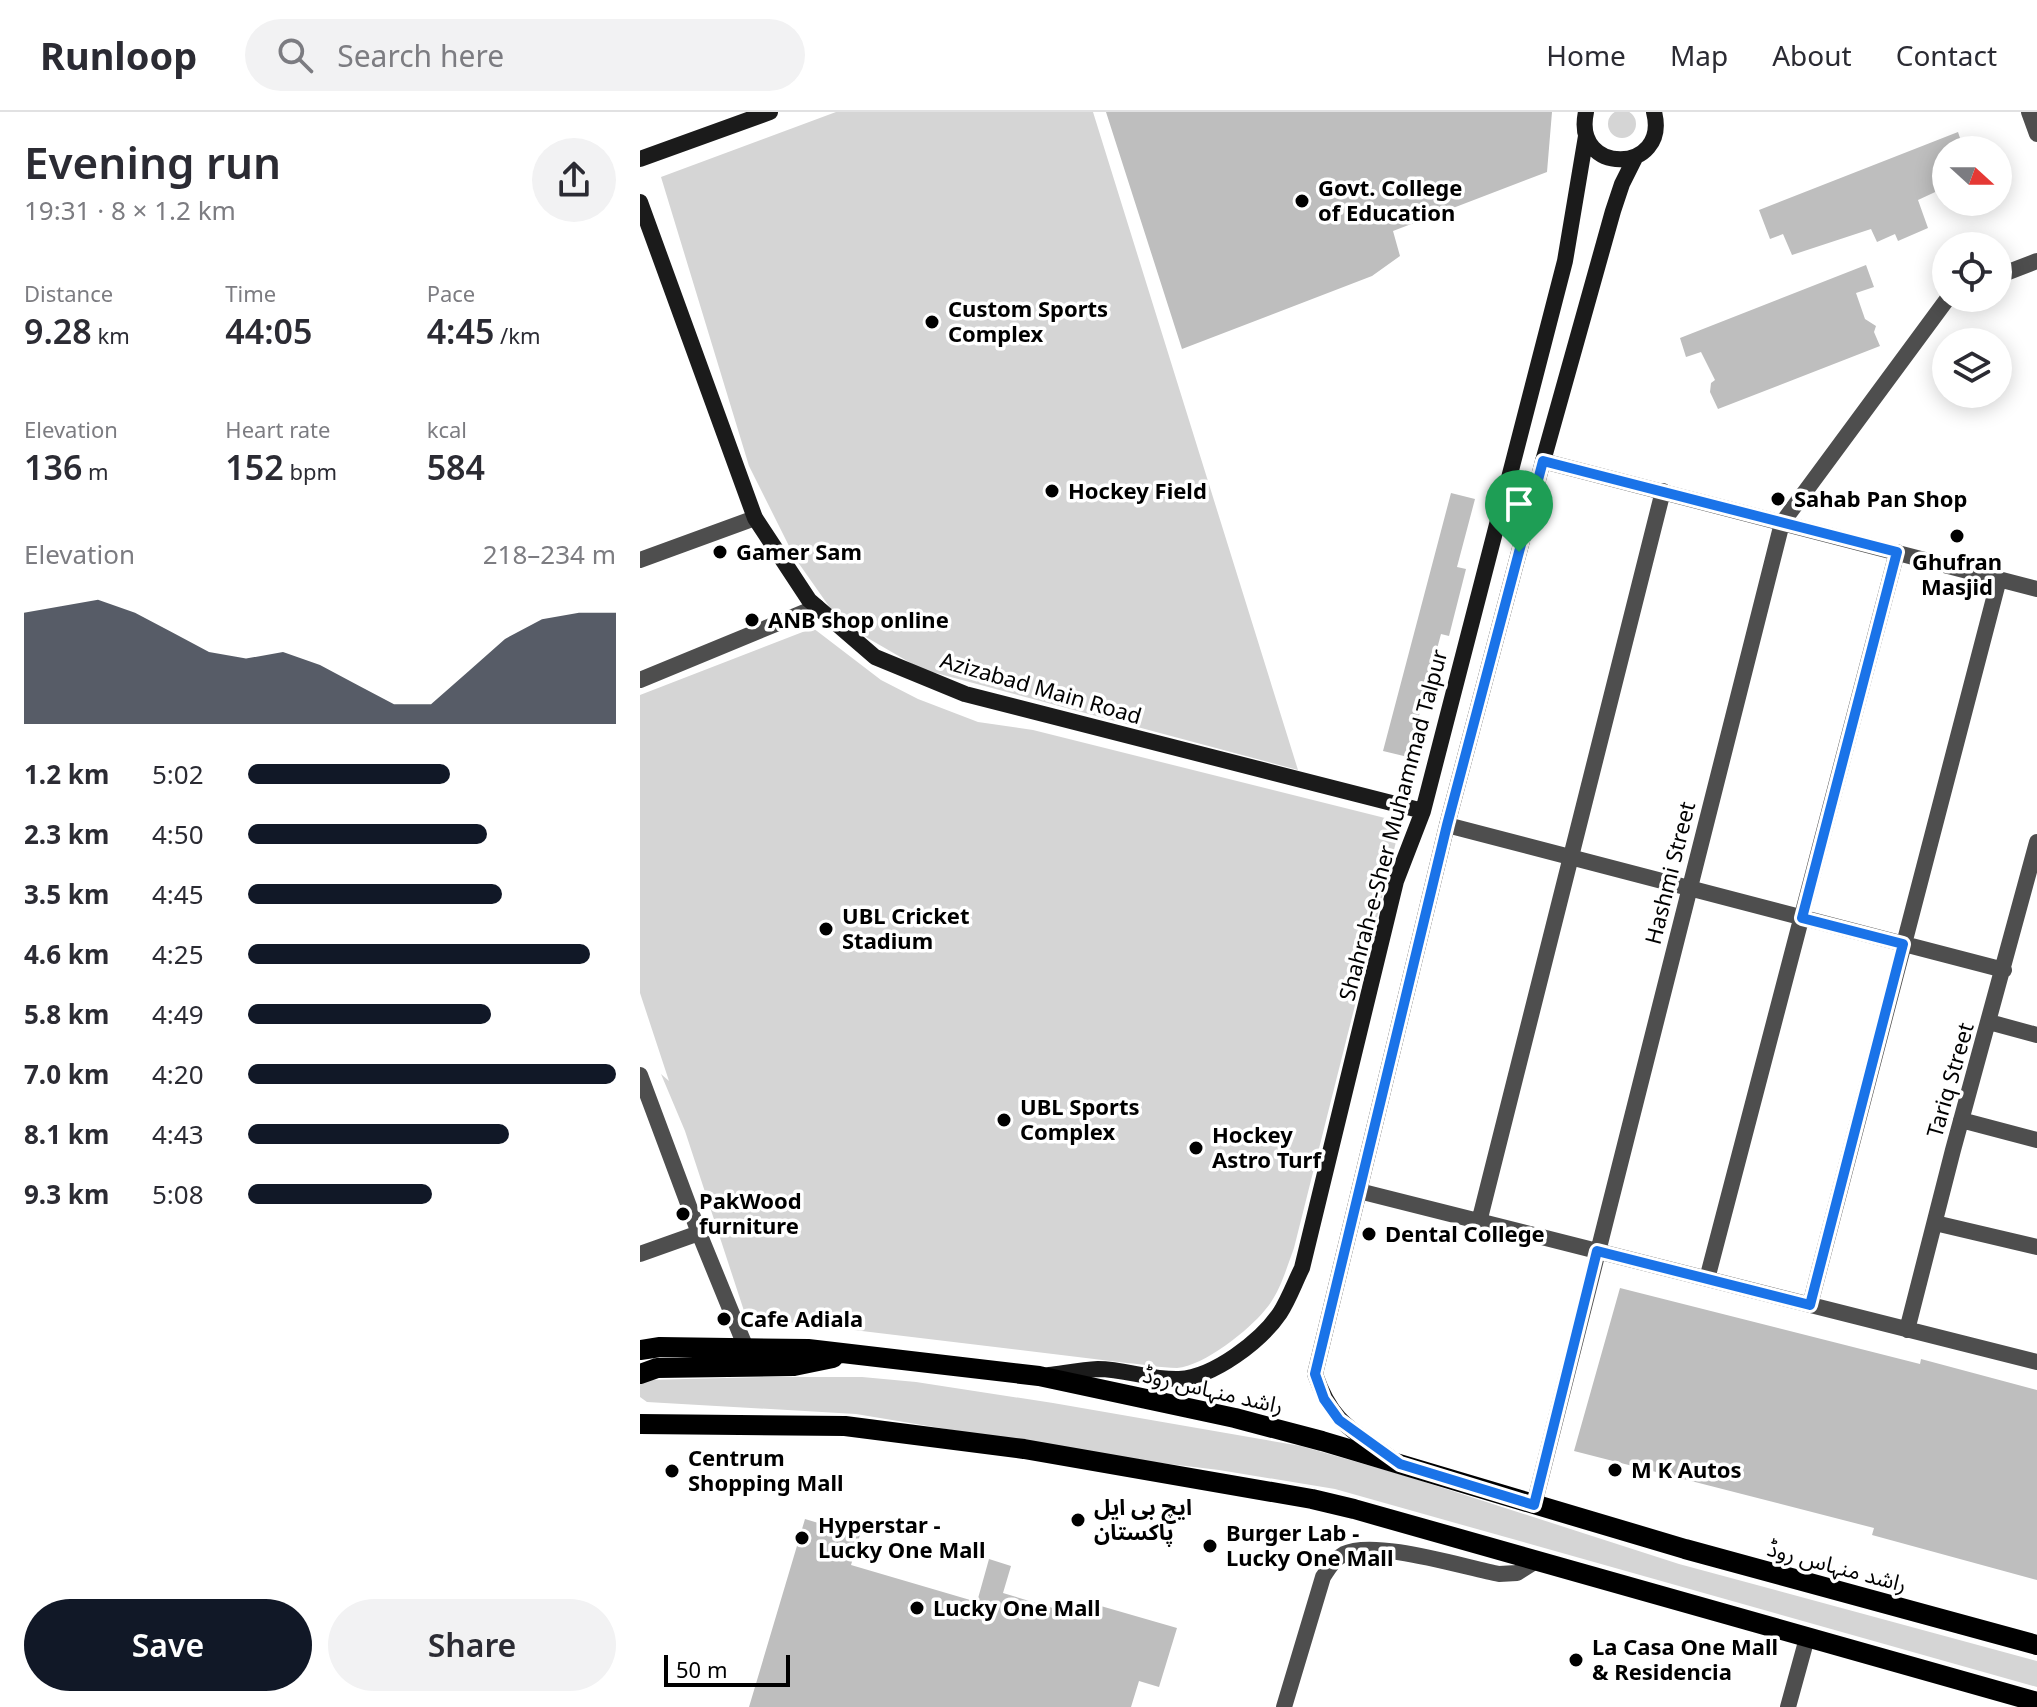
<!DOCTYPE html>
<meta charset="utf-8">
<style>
:root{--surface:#fff;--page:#f2f2f3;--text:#2b2b33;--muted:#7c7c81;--line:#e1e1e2;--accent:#111827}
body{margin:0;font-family:"Noto Sans","Noto Sans Arabic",sans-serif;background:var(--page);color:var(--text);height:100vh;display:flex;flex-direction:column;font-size:30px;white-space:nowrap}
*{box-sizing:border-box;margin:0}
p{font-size:26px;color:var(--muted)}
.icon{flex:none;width:44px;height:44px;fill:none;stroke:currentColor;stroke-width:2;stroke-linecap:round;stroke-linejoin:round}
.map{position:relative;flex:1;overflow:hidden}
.drawer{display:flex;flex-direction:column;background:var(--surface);width:640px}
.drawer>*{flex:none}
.needle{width:52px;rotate:111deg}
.buttons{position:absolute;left:1292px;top:24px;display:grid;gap:16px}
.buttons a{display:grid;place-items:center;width:80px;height:80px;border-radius:50%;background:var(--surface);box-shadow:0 4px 20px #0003;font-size:40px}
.scale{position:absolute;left:24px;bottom:20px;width:126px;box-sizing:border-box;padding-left:8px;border:4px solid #000;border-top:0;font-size:22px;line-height:28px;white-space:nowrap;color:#000;-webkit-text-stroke:6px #fff;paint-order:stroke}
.pin{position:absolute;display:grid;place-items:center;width:68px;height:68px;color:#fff;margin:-82px -34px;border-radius:50% 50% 50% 0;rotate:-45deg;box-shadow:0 0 8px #0007}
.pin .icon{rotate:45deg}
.round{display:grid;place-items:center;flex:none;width:84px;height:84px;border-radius:42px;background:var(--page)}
.overview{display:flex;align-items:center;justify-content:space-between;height:136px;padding:0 24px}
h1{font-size:44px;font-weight:600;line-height:60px}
.stats{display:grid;grid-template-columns:repeat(3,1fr);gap:12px;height:136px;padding:8px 24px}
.stats div{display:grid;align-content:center}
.stats b{font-size:34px;font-weight:600}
.stats small{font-size:22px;font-weight:400}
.stats p{font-size:22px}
.chart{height:224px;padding:16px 24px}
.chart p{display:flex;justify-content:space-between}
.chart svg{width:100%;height:144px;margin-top:8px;fill:var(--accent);opacity:.7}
.button{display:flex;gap:16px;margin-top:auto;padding:16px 24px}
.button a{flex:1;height:92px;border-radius:48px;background:var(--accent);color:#fff;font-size:32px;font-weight:600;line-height:92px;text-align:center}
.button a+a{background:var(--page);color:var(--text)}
ul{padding:0 24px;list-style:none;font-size:26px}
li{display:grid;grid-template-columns:128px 96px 1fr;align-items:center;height:60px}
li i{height:20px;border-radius:10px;background:var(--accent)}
header{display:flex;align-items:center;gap:48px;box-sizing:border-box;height:112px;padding:0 40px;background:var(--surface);border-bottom:2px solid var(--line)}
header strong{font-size:38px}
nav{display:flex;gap:44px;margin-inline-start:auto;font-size:28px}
.search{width:560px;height:72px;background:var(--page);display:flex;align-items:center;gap:20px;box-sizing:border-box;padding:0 28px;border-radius:44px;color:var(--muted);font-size:30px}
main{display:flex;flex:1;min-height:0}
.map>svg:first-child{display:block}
.green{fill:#d5d5d5}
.building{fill:#bebebe}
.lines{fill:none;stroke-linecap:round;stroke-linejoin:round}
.street{stroke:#4e4e4e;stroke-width:16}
.secondary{stroke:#1b1b1b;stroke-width:16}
.primary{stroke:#000;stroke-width:20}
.route-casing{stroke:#fff;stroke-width:16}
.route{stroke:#1a73e8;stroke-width:10}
.poi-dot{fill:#000;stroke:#fff;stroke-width:3}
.labels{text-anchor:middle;stroke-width:7;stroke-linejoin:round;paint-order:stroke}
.poi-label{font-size:22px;font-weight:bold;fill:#000;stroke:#fff;text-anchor:start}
.street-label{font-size:22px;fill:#000;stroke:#fff}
</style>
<header>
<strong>Runloop</strong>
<div class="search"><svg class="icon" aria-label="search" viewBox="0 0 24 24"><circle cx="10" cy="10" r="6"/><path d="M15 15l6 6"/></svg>Search here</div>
<nav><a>Home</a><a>Map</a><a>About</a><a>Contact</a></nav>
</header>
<main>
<section class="drawer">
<div class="overview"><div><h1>Evening run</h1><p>19:31 · 8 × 1.2 km</p></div><a class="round"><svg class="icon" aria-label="share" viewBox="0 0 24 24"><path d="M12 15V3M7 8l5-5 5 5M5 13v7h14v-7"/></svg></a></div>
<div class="stats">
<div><p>Distance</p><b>9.28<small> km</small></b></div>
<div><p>Time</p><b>44:05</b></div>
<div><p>Pace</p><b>4:45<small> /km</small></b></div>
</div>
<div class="stats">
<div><p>Elevation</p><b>136<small> m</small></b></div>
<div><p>Heart rate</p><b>152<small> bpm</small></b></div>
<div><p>kcal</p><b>584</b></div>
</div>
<div class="chart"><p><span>Elevation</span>218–234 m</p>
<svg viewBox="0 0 160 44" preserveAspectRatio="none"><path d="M0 44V10L10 8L20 6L30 10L40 16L50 22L60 24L70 22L80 26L90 32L100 38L110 38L120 28L130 18L140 12L150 10L160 10V44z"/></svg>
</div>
<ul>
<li><b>1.2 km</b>5:02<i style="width:55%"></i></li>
<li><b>2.3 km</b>4:50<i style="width:65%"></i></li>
<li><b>3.5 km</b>4:45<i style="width:69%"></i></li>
<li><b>4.6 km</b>4:25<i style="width:93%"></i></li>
<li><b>5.8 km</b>4:49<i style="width:66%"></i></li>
<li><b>7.0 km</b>4:20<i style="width:100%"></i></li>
<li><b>8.1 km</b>4:43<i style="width:71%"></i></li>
<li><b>9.3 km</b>5:08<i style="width:50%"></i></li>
</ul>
<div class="button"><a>Save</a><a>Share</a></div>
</section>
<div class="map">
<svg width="1397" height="1595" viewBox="0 0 1397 1595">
<rect width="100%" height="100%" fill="#fff"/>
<path class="green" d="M968 12a14 14 0 1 1 28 0a14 14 0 1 1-28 0Z
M196 0H453L658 658 281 557 200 510 155 446 109 354 21 65Z
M173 516 241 568 278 587 338 610 393 618 761 710 654 1136C646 1157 640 1181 625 1198 609 1218 564 1254 537 1256 521 1256 503 1252 487 1251L106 1205 45 1019 21 962 29 969 0 881V583Z
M125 1265H222L276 1270 413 1291 661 1334 766 1364 1039 1452 1397 1549V1575L695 1377 579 1358 479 1346 216 1302 7 1290 0 1285V1272L7 1268Z"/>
<path class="building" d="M466 0H912L907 60 753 119 760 144 732 164 542 237Z
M1318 20 1324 38H1306V75L1278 88 1288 116 1258 129 1255 122 1237 130 1231 117 1152 143 1143 122 1130 127 1119 98Z
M1226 153 1234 175 1216 181 1225 207 1236 214 1234 220 1240 234 1078 297 1070 280 1071 271 1075 268 1061 240 1046 245 1040 226Z
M811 381 835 387 817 455 826 457 809 524 801 522 768 645 743 639Z
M980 1176 1280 1252 1281 1247 1397 1278V1468L1232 1423 1234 1416 934 1339Z
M165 1407 205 1419 208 1409 223 1413 211 1453 337 1490 349 1447 371 1454 363 1481 436 1503 440 1488 537 1516 519 1575 499 1569 491 1595H109Z"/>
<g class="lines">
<path class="street" d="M1389 0 1397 22
M1358 164 1397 149
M903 349 1397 477
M0 448 115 406
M0 568 177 495
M807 713 1364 858
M1349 910 1397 923
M0 963 59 1121 106 1236
M1321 1008 1397 1028
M719 1079 1397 1250
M839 1110 1023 379
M1295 1111 1397 1135
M0 1142 59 1121
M1067 1167 1257 440
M1170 1193 1359 467
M1267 1218 1313 1038 1397 730
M894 1393 1142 411 1308 186
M644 1595 683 1465C689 1456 693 1448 704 1442 734 1427 823 1455 859 1462L877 1461 896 1449
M1148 1595 1167 1526"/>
<path class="secondary" d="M946 0C932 64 1030 62 1014 0
M0 47 130 0
M0 90 115 406 169 488 235 545 325 582 783 699
M409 1263C425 1261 442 1258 458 1257 485 1257 511 1268 539 1267 574 1265 621 1229 640 1201 649 1187 655 1170 662 1156L756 769 783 699 925 149 946 24
M751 1346C711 1317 692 1311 675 1262L807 713 903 349 973 99 982 72 995 46"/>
<path class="primary" d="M0 1238 20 1235 168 1237 399 1264 595 1306 682 1329 1045 1437 1397 1533
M0 1262 17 1256 154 1254 193 1246
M0 1312 205 1314 384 1337 672 1387 714 1397 1397 1590"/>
</g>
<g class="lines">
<g class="route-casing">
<path id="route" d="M903 349 1257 440 1162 806 1263 832 1170 1193 957 1139 894 1393 760 1352 699 1308 684 1287 675 1262 807 713Z"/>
</g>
<use href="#route" class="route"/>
</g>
<g class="poi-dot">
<circle cx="662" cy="89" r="8"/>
<circle cx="292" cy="210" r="8"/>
<circle cx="412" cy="379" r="8"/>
<circle cx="1138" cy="387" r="8"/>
<circle cx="1317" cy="424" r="8"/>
<circle cx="80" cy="440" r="8"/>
<circle cx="112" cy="508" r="8"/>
<circle cx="186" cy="817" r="8"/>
<circle cx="364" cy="1008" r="8"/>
<circle cx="556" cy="1036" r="8"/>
<circle cx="43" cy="1102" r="8"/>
<circle cx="729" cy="1122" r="8"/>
<circle cx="84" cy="1207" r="8"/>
<circle cx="975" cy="1358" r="8"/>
<circle cx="32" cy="1359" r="8"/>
<circle cx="438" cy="1408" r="8"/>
<circle cx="162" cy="1426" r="8"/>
<circle cx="570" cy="1434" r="8"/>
<circle cx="277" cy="1496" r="8"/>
<circle cx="936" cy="1548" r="8"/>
</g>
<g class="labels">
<g class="poi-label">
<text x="678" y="84">Govt. College<tspan x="678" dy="25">of Education</tspan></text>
<text x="308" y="205">Custom Sports<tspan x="308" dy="25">Complex</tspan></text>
<text x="428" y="387">Hockey Field</text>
<text x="1154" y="395">Sahab Pan Shop</text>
<text x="96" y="448">Gamer Sam</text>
<text x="1317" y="458" text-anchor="middle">Ghufran<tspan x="1317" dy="25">Masjid</tspan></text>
<text x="128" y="516">ANB shop online</text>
<text x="202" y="812">UBL Cricket<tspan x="202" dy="25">Stadium</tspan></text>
<text x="380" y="1003">UBL Sports<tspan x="380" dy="25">Complex</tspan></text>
<text x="572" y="1031">Hockey<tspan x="572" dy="25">Astro Turf</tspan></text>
<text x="59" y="1097">PakWood<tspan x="59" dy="25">furniture</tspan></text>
<text x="745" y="1130">Dental College</text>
<text x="100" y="1215">Cafe Adiala</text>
<text x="48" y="1354">Centrum<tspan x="48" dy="25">Shopping Mall</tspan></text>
<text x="991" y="1366">M K Autos</text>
<text x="454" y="1403">ایچ بی ایل<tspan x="454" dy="25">پاکستان</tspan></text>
<text x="178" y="1421">Hyperstar -<tspan x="178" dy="25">Lucky One Mall</tspan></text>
<text x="586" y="1429">Burger Lab -<tspan x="586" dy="25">Lucky One Mall</tspan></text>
<text x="293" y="1504">Lucky One Mall</text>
<text x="952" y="1543">La Casa One Mall<tspan x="952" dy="25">&amp; Residencia</tspan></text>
</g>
<g class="street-label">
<text transform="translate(401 576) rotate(16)" y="8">Azizabad Main Road</text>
<text transform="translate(753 713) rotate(-75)" y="8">Shahrah-e-Sher Muhammad Talpur</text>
<text transform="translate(1030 761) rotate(-76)" y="8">Hashmi Street</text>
<text transform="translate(1310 968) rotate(-74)" y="8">Tariq Street</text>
<text transform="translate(573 1278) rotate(13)" y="8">راشد منہاس روڈ</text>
<text transform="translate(1197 1454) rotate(15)" y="8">راشد منہاس روڈ</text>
</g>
</g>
</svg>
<div class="buttons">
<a><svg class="needle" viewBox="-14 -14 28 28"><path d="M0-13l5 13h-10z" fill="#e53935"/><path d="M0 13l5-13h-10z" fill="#7c7c81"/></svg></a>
<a><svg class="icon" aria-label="locate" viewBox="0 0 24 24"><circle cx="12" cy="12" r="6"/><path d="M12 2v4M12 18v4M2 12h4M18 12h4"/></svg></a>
<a><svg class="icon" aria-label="layers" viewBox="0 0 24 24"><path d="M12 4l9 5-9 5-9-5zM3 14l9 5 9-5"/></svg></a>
</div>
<div class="scale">50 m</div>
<div class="pin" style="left:879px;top:440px;background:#1e9e55"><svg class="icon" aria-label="arrive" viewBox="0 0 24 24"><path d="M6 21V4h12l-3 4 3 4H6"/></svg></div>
</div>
</main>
